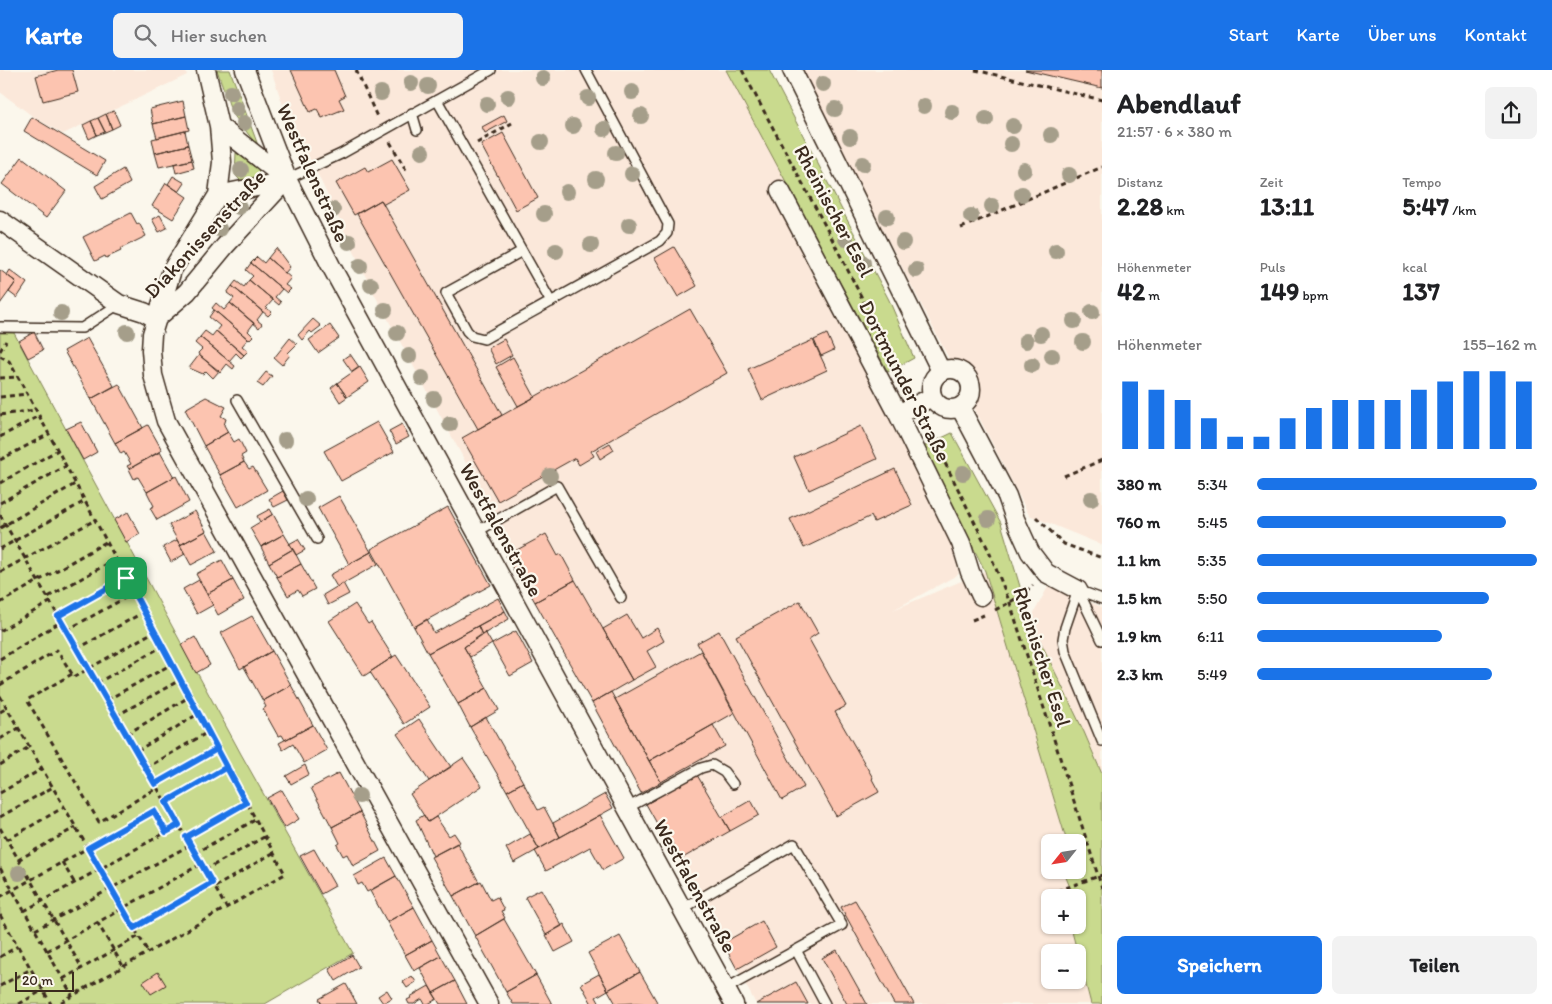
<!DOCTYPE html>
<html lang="de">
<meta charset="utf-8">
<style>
:root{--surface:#fff;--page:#f2f2f2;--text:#202124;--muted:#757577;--accent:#1a73e8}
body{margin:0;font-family:Itim,sans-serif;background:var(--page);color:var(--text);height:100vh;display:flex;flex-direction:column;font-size:19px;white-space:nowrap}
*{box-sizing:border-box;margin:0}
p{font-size:16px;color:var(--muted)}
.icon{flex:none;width:28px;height:28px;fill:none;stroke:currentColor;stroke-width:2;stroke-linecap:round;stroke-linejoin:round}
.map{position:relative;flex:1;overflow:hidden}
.side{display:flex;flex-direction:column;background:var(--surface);width:450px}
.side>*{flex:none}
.needle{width:32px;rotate:240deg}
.controls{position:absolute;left:1041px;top:764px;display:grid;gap:10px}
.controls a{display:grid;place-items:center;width:45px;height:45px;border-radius:8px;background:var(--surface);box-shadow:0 1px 4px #0004;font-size:25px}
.scale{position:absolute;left:15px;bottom:12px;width:59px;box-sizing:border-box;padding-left:5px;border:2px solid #3b2a1e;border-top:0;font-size:14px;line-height:18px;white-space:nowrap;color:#3b2a1e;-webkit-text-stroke:4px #fbf7ec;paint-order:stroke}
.pin{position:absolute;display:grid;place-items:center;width:42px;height:42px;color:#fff;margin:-21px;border-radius:10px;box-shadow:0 2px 8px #0006}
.round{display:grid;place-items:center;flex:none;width:52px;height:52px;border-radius:8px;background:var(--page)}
.summary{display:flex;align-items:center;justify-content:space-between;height:85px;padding:0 15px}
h1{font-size:28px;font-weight:700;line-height:38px}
.stats{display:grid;grid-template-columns:repeat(3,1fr);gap:8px;height:85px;padding:5px 15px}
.stats div{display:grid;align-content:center}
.stats b{font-size:25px;font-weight:700}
.stats small{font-size:14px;font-weight:400}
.stats p{font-size:14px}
.chart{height:140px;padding:10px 15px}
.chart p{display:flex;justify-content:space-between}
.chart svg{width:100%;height:90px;margin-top:5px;stroke:var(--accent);stroke-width:6}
.cta{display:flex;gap:10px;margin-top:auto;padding:10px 15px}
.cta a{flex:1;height:58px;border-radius:8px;background:var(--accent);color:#fff;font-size:20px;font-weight:700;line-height:58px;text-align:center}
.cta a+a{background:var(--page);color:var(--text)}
ul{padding:0 15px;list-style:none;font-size:16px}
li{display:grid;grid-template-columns:80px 60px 1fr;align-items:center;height:38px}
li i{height:12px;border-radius:6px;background:var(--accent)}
header{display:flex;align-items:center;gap:30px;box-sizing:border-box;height:70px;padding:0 25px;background:var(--accent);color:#fff}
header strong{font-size:24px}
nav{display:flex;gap:28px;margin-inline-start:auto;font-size:18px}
.search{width:350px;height:45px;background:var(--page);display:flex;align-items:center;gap:12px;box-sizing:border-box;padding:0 18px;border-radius:8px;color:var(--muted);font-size:19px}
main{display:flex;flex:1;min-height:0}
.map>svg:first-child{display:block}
.built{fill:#fbe8da}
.green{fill:#c9da8e;stroke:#828256}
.building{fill:#fcc4b0;stroke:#3b2a1e}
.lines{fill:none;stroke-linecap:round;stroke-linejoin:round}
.lane-casing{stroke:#3b2a1e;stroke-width:12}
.street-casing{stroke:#3b2a1e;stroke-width:21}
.path{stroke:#3b2a1e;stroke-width:3;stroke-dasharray:5 4;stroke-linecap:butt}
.lane{stroke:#fbf7ec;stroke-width:9}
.street{stroke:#fbf7ec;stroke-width:18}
.tree{fill:#a59e8a}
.route-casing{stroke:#fff;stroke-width:10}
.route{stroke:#1a73e8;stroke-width:6}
.labels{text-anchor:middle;stroke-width:4.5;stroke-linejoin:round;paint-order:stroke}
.street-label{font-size:21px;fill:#3b2a1e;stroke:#fbf7ec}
</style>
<header>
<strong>Karte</strong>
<div class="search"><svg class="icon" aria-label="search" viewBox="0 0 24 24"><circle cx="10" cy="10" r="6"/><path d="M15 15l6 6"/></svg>Hier suchen</div>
<nav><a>Start</a><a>Karte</a><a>Über uns</a><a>Kontakt</a></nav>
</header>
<main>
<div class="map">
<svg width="1102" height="934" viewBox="0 0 1102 934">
<rect width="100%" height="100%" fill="#fbf7ec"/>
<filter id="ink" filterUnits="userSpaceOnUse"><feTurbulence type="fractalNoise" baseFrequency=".02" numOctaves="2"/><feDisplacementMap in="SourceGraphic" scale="10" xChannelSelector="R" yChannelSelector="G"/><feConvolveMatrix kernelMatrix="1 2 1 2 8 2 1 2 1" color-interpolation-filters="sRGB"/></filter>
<g filter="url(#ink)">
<path class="built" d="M0 0H185L187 5 63 64 35 48 0 22Z
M271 0H726L856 240 841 247 951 473 959 504 893 540 985 501 1067 772H1050V800H1063L1074 827 1050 828V855H1072L1071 858 1077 882H1050V910H1078V884L1091 934H756L452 367 372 220 317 103 287 47Z
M801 0H1102V475L1029 445Z
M1049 515 1102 537V704L1084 662 1030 550Z"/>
<path class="green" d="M217 0H230L259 78 232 43Z
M726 0H769L889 230 914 288 888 302Z
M236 83 259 98 258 105 252 109 240 110 235 105Z
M0 263H14L241 684 353 883 265 934H0Z
M952 363 1001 453 1030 550 1084 662 1102 704V934H1091L1071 858 1072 855H1078V828L1074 827 1063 800H1078V772H1067L985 501 923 377Z"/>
<path class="building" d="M58 0H72L78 22 43 31 36 6Z
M291 0H334L345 26 339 29 344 39 322 48 317 39 310 42Z
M1025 0H1102V18Z
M183 31 186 46 153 54 150 39Z
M114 41 120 55 112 59 106 44Z
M106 44 112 59 105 62 98 48Z
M504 45 507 51 485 63 482 57Z
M186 46 189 60 157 68 153 54Z
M32 47 105 91 97 105 24 61Z
M98 48 105 62 97 65 91 51Z
M91 51 97 65 89 69 83 55Z
M185 61 188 75 155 83 152 69Z
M503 63 538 128 516 140 481 75Z
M188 75 192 90 159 97 155 83Z
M22 87 66 121 46 148 2 114Z
M392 89 410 120 384 134 381 130 354 145 336 113 365 97 368 102Z
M192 90 194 98 176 103 174 94Z
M123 99 130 113 102 129 95 116Z
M173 106 185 113 179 122 168 114Z
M166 113 187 127 173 149 152 136Z
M381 130 502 345 478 359 357 144Z
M131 143 137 154 139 153 146 166 120 179 121 181 106 188 105 186 95 191 83 167Z
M160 145 167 158 159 162 152 149Z
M674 177 697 216 678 227 655 188Z
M276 178 290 197 285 203 268 188Z
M257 187 264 193 268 188 291 208 285 215 291 219 287 223 251 193Z
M251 193 282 219 275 227 281 232 279 235 249 210 253 206 246 200Z
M0 200 16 212 0 234Z
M10 200 27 213 17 228 9 222 16 212 7 205Z
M249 210 273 230 266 238 272 242 268 246 232 216 236 211 244 217Z
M232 216 263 242 257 250 262 254 259 258 230 233 234 228 227 223Z
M216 233 224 240 230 233 254 253 248 261 253 266 249 270 212 238Z
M690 239 727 303 591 381 594 386 579 395 575 388 498 431 462 368Z
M214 240 248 269 242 276 248 281 244 285 216 261 220 256 209 247Z
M313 249 321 256 312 263 310 261 302 270 298 265Z
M330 255 339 268 318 283 309 270Z
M205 261 212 266 216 261 244 285 241 288 236 283 229 291 200 267Z
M34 262 43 280 28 288 19 271Z
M827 264 834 280 821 286 814 270Z
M200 267 235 296 233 299 227 294 220 303 199 285 198 283 202 279 195 273Z
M87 268 114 316 91 329 64 281Z
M290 268 297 274 288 283 290 285 282 295 274 288Z
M504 269 512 285 496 294 488 278Z
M813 270 827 300 762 330 748 299Z
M350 284 359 297 352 302 343 289Z
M199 285 219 301 213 308 206 301 203 304 189 298Z
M513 287 535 327 518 336 496 297Z
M360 297 369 312 347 327 337 313Z
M266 302 272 306 263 317 257 313Z
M337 313 347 327 340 332 331 318Z
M119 314 143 358 115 373 91 329Z
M206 327 226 337 221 346 226 349 224 355 228 362 204 376 185 339Z
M81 352 97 382 83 390 66 359Z
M377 352 394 382 341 411 324 381Z
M402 354 409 367 396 374 389 361Z
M148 355 162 380 129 399 127 396 131 394 124 382 121 384 115 373Z
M861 356 877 389 809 420 794 387Z
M228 362 234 372 239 369 246 383 241 386 244 392 220 405 204 376Z
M610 373 614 380 600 389 596 381Z
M160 382 174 407 147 422 138 407 134 409 129 399Z
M244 392 249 399 253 397 267 420 238 437 220 405Z
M895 399 912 435 874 452 871 446 804 478 790 449Z
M176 406 189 432 157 450 150 438 154 436 147 422Z
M283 421 288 430 274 437 269 429Z
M339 426 371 482 349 494 318 438Z
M448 437 491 515 414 557 371 479Z
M270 439 273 444 260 452 257 446Z
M195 441 206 461 180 475 169 455Z
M128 442 140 464 126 472 114 450Z
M273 444 284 464 261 477 250 458Z
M206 461 217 481 191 495 180 475Z
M284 464 293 479 269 493 261 477Z
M546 464 558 486 561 484 575 510 535 532 523 511 520 512 506 486Z
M298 469 305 480 296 485 289 474Z
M177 470 185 484 171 492 163 477Z
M293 479 301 494 277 507 269 493Z
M371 482 378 494 337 517 330 505Z
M222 490 233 510 207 524 196 504Z
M301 494 315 519 302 526 298 520 288 526 277 507Z
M199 510 213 535 197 544 183 519Z
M233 510 244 530 218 545 207 524Z
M575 510 632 610 592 633 535 532Z
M343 513 349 524 328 535 323 525Z
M498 528 505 541 428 583 414 557 427 549 434 563Z
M800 531 818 563 809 569 846 636 835 642 873 708 872 709 879 722 836 746 736 566Z
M355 534 368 554 371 552 393 587 364 606 329 551Z
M505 541 509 549 482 565 478 556Z
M627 545 641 568 657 558 664 571 647 581 656 597 632 610 603 559Z
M252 546 272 581 240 599 221 563Z
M478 556 482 565 464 577 487 618 458 634 428 583Z
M516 561 533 593 510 606 492 574Z
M719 561 804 717 782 730 697 573Z
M485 562 492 574 470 587 464 577Z
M195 567 210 595 196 603 181 575Z
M272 581 291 615 263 631 244 597Z
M701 581 734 643 649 691 615 629Z
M396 585 430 637 404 654 370 602Z
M291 615 313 655 285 670 282 665 278 666 263 639 266 637 263 631Z
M487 618 499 640 470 657 458 634Z
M611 622 661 712 641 723 592 633Z
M486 647 523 712 507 721 470 657Z
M419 649 451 697 429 711 397 664Z
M313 655 327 680 304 693 293 674 283 680 279 673Z
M713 655 725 676 661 712 649 691Z
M463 688 482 716 428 752 410 724Z
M305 695 309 704 291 714 286 706Z
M339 703 360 742 332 757 311 718Z
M697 705 730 761 681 789 671 771 668 773 646 734Z
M523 712 538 740 544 737 560 767 539 779 507 721Z
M282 720 299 749 284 758 267 728Z
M605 724 613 738 560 767 553 753Z
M751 730 759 745 730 761 722 747Z
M360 742 380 781 353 796 347 784 343 786 337 775 340 773 332 757Z
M424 745 428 752 436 747 449 766 454 763 460 772 433 786 416 750Z
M600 745 624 788 603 800 590 777 546 801 535 781Z
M530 764 539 779 514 793 506 778Z
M457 773 479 812 453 826 431 787Z
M314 779 335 816 321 824 300 786Z
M386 788 396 806 367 822 362 813 358 815 354 806Z
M396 806 414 837 387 852 370 821Z
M481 811 491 830 497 827 504 840 501 841 505 848 475 866 453 826Z
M541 819 562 856 546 865 525 827Z
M855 830 876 866 914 934H894L841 837Z
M414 837 432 870 405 885 387 852Z
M504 849 536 905 506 922 475 866Z
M762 851 776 877 737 899 723 873Z
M564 854 574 872 555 882 546 865Z
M620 866 640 902 608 920 588 883Z
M432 870 441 886 414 901 405 885Z
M837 880 867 934H847L822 888Z
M352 885 359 897 336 911 329 899Z
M441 886 455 911 433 923 420 898Z
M158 902 166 915 151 924 143 912Z
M640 902 657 932 653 934 636 933 616 934 608 920Z
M599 904 608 920 596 927 600 934H592L581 914Z
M536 905 552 934H513L506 922Z
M412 906 416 912 407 918 403 912Z
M455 911 467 934H440L433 923Z
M796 912 808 934H756Z
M346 914 357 934H322L319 929Z
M429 916 437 929 428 934H425L422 929 414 934H409L407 930 411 928 410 927Z
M387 920 392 928 383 933 378 926Z"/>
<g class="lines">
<g class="lane-casing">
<path id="lane" d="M437 30 551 232
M412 43 417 60
M287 109 341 84 491 0
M522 181 446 223 467 261 472 266 484 269 660 171 667 163 668 154 586 0
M0 257 82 258 119 234
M237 330 317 469
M476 462 557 416 621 528
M1078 520 1065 558 1063 569 1065 581 1102 671
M1078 520 1102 570
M1078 520 1102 529
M627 738 701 698 712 695 724 702 733 714
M682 839 794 774 842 855 725 919
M796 880 825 934"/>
</g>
<g class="street-casing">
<path id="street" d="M206 0 219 56 222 92 218 125 172 200 152 264 151 280 153 305 166 351 489 934
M245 0 287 109 331 196 734 934
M792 0 941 301
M219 56 286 109
M780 120 898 344 961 473 970 502 981 526
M218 125 271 114 286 109
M0 150 119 234 144 242 157 249
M157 248 187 222 225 176 287 109
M931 319a20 20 0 1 1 40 0a20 20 0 1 1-40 0Z
M960 337 1007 426 1015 449 1030 482 1046 503 1078 520
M898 344 932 327"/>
</g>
<path class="path" d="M356 0 378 49
M742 0 829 163 908 319
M975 0 1102 30
M390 72 406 100
M477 73 512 53
M961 158 1102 97
M0 281 6 271
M0 286 9 291 36 340 285 804 58 934
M0 308 18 307
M0 327 27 324
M0 345 36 340
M925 353 988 479 1010 533 1102 818
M0 367 39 346
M0 390 49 364
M1064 406 1102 390
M0 413 58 380
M0 433 66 396
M0 445 226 837
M1036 447 1064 474 1102 488
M0 458 75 414
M0 479 85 431
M0 502 95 450
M48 527 116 489
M0 533 106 472
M995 540C1009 533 1022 526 1033 515
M58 546 126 508
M972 550 984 545
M67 560 134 523
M0 561 50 532
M77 579 144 542
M0 589 62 551
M72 604 27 630 99 752 157 718
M97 613 163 576
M0 615 57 580 74 607 155 561
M0 626 148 882
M107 630 172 594
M0 642 7 638
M116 646 180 610
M127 664 189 627
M0 669 19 658
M137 681 198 644
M0 695 29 677
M146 698 208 662
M155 714 217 679
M0 723 42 699
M166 732 227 697
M0 747 53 717
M0 758 82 898
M186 767 246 733
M7 770 64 737
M195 783 255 750
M18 790 76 757
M62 792 74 812
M0 798 72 925
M205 800 264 767
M215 817 273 783
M1057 821 1102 805
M0 827 154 741 166 763
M24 841 179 755
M0 845 51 934
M97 852 123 896
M134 858 213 813
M35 860 190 775
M47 881 201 794
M0 887 18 876
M63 909 139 866
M0 916 31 899
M19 934 43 920"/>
<use href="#lane" class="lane"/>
<use href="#street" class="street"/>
</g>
<g class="tree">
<circle cx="543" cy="8" r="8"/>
<circle cx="411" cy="13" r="8"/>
<circle cx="823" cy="14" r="8"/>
<circle cx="428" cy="16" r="8"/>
<circle cx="632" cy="22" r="8"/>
<circle cx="231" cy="23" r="8"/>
<circle cx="381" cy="23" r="8"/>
<circle cx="508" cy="27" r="8"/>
<circle cx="588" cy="28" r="8"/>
<circle cx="487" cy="34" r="8"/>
<circle cx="924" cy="36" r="8"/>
<circle cx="237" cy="39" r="8"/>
<circle cx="835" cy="39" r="8"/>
<circle cx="952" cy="42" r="8"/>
<circle cx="641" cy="46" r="8"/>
<circle cx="986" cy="49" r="8"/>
<circle cx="244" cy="53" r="8"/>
<circle cx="573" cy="56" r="8"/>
<circle cx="1013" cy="56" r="8"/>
<circle cx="604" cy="59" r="8"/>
<circle cx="1051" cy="65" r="8"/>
<circle cx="850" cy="67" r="8"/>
<circle cx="541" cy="72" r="8"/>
<circle cx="1011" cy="74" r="8"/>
<circle cx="422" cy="82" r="8"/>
<circle cx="616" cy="83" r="8"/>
<circle cx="863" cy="94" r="8"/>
<circle cx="241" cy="100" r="8"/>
<circle cx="1024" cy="100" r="8"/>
<circle cx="632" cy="104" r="8"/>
<circle cx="1069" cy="105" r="8"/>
<circle cx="596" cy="109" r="8"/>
<circle cx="567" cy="122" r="8"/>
<circle cx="1022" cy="124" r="8"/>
<circle cx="992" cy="136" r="8"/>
<circle cx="239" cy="137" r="8"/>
<circle cx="333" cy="140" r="8"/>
<circle cx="544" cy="144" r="8"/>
<circle cx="971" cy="146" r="8"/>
<circle cx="887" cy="147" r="8"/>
<circle cx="629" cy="155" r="8"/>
<circle cx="219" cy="159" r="8"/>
<circle cx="846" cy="169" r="8"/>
<circle cx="349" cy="172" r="8"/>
<circle cx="903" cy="172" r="8"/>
<circle cx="591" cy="175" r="8"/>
<circle cx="556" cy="181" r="8"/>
<circle cx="1056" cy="181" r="8"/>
<circle cx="863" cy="193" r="8"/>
<circle cx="360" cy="196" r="8"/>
<circle cx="916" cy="200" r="8"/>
<circle cx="371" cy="215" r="8"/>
<circle cx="385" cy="240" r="8"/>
<circle cx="1092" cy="242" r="8"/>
<circle cx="61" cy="243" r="8"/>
<circle cx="1074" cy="251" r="8"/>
<circle cx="127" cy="262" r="8"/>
<circle cx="397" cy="263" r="8"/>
<circle cx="1041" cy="264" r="8"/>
<circle cx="1026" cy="271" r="8"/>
<circle cx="1083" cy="272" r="8"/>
<circle cx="409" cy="286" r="8"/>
<circle cx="1052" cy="286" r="8"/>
<circle cx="1032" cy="295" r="8"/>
<circle cx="422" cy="308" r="8"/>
<circle cx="434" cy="329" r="8"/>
<circle cx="450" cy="354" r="8"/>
<circle cx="285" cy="370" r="8"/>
<circle cx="963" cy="403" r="8"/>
<circle cx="550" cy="406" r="8"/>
<circle cx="306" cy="429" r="8"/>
<circle cx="1091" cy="429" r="8"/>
<circle cx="988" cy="449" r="8"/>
<circle cx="359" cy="726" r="8"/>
<circle cx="19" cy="803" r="8"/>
</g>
</g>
<g class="lines" filter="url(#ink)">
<g class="route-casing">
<path id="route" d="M126 508 227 697 166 732 179 755 166 762 154 741 88 778 134 858 212 813 186 767 246 733 217 679 155 714 58 546 126 508"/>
</g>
<use href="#route" class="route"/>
</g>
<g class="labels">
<g class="street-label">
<text transform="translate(313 103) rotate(66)" y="7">Westfalenstraße</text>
<text transform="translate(834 141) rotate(62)" y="7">Rheinischer Esel</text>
<text transform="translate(205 164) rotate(-47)" y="7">Diakonissenstraße</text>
<text transform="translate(905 311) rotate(63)" y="7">Dortmunder Straße</text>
<text transform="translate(501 460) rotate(61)" y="7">Westfalenstraße</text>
<text transform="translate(1042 587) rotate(72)" y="7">Rheinischer Esel</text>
<text transform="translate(695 816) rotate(61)" y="7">Westfalenstraße</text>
</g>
</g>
</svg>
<div class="controls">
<a><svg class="needle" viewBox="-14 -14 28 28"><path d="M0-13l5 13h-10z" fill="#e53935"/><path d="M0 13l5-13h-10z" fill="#757577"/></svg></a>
<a>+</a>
<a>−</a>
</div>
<div class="scale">20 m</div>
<div class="pin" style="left:126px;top:508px;background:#1e9e55"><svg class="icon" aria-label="arrive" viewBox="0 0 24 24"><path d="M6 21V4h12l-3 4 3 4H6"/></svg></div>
</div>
<section class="side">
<div class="summary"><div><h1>Abendlauf</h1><p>21:57 · 6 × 380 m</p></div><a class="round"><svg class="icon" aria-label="share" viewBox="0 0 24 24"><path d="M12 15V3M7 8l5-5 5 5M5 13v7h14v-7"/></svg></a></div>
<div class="stats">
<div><p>Distanz</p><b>2.28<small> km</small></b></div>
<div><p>Zeit</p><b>13:11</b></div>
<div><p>Tempo</p><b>5:47<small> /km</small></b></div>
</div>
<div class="stats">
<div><p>Höhenmeter</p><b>42<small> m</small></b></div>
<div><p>Puls</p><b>149<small> bpm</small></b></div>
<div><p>kcal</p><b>137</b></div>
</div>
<div class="chart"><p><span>Höhenmeter</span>155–162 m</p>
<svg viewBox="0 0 160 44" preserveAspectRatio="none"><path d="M5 44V11M15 44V15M25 44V20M35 44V29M45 44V38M55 44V38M65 44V29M75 44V24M85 44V20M95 44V20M105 44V20M115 44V15M125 44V11M135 44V6M145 44V6M155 44V11"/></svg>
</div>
<ul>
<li><b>380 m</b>5:34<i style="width:100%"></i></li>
<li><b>760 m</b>5:45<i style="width:89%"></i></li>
<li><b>1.1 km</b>5:35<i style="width:100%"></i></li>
<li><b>1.5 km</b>5:50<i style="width:83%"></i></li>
<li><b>1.9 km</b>6:11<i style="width:66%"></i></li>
<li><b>2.3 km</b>5:49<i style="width:84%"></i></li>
</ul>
<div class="cta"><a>Speichern</a><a>Teilen</a></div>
</section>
</main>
